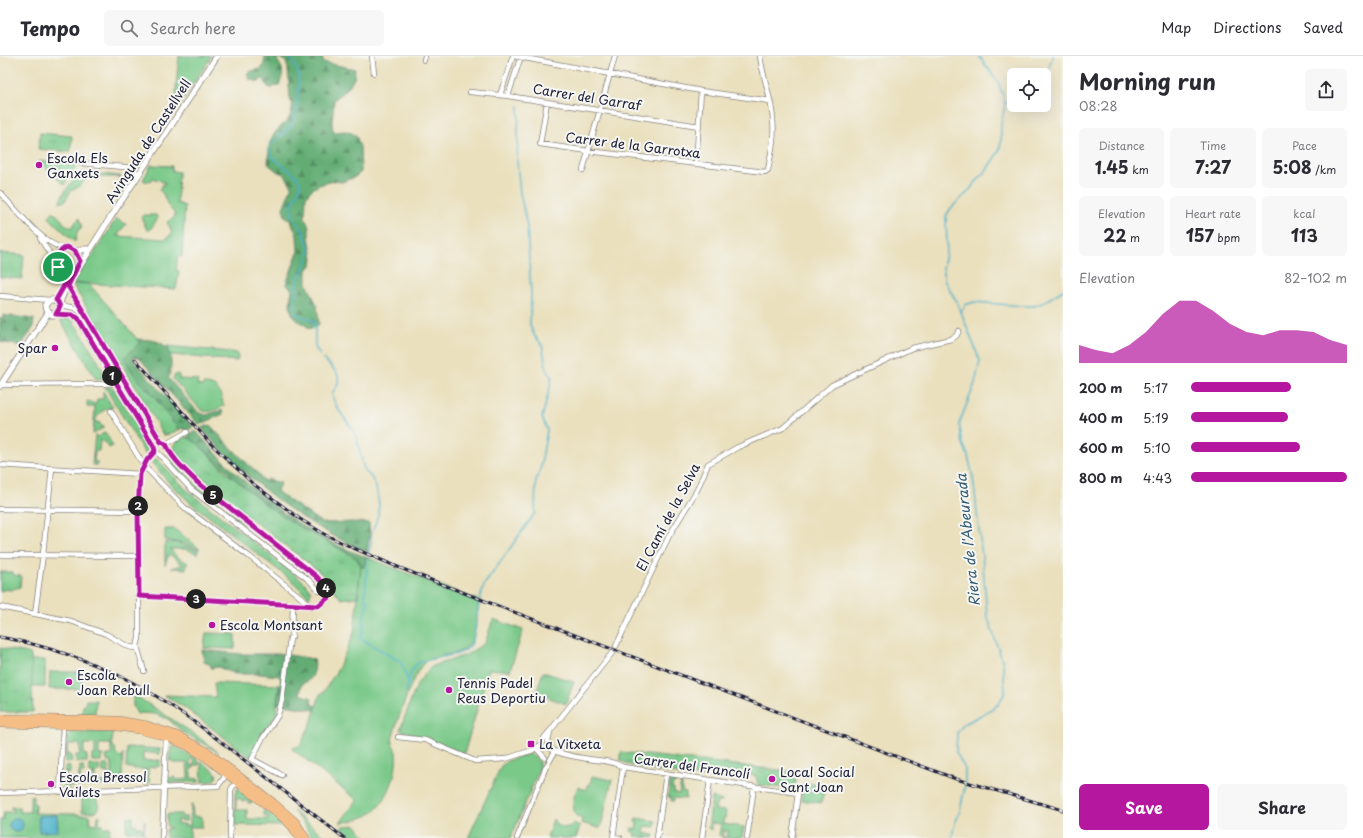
<!DOCTYPE html>
<meta charset="utf-8">
<style>
:root{--surface:#fff;--page:#f7f7f7;--text:#2b2b33;--muted:#7c7c81;--line:#e1e1e2;--accent:#b5179e}
body{margin:0;font-family:"Playpen Sans",sans-serif;background:var(--page);color:var(--text);height:100vh;display:flex;flex-direction:column;font-size:15px;white-space:nowrap}
*{box-sizing:border-box;margin:0}
p{font-size:13px;color:var(--muted)}
.icon{flex:none;width:22px;height:22px;fill:none;stroke:currentColor;stroke-width:2;stroke-linecap:round;stroke-linejoin:round}
.map{position:relative;flex:1;overflow:hidden}
.sheet{display:flex;flex-direction:column;background:var(--surface);width:300px}
.sheet>*{flex:none}
.buttons{position:absolute;left:1007px;top:12px;display:grid;gap:8px}
.buttons a{display:grid;place-items:center;width:44px;height:44px;border-radius:6px;background:var(--surface);box-shadow:0 4px 16px #0002;font-size:20px}
.pin{position:absolute;display:grid;place-items:center;width:34px;height:34px;color:#fff;margin:-17px;border:2px solid #fff;border-radius:50%;box-shadow:0 1px 4px #0007}
.km{position:absolute;width:20px;height:20px;margin:-10px;border-radius:50%;background:#222;color:#fff;font-size:11px;line-height:20px;text-align:center}
.round{display:grid;place-items:center;flex:none;width:42px;height:42px;border-radius:6px;background:var(--page)}
.summary{display:flex;align-items:center;justify-content:space-between;height:68px;padding:0 16px}
h1{font-size:22px;font-weight:700;line-height:30px}
.metrics{display:grid;grid-template-columns:repeat(3,1fr);gap:6px;height:68px;padding:4px 16px}
.metrics div{display:grid;align-content:center;border-radius:6px;background:var(--page);text-align:center}
.metrics b{font-size:17px;font-weight:700}
.metrics small{font-size:11px;font-weight:400}
.metrics p{font-size:11px}
.chart{height:112px;padding:8px 16px}
.chart p{display:flex;justify-content:space-between}
.chart svg{width:100%;height:72px;margin-top:4px;fill:var(--accent);opacity:.7}
.action{display:flex;gap:8px;margin-top:auto;padding:8px 16px}
.action a{flex:1;height:46px;border-radius:6px;background:var(--accent);color:#fff;font-size:16px;font-weight:700;line-height:46px;text-align:center}
.action a+a{background:var(--page);color:var(--text)}
ul{padding:0 16px;list-style:none;font-size:13px}
li{display:grid;grid-template-columns:64px 48px 1fr;align-items:center;height:30px}
li i{height:10px;border-radius:5px;background:var(--accent)}
header{display:flex;align-items:center;gap:24px;box-sizing:border-box;height:56px;padding:0 20px;background:var(--surface);border-bottom:1px solid var(--line)}
header strong{font-size:19px}
nav{display:flex;gap:22px;margin-inline-start:auto;font-size:14px}
.search{width:280px;height:36px;background:var(--page);display:flex;align-items:center;gap:10px;box-sizing:border-box;padding:0 14px;border-radius:6px;color:var(--muted);font-size:15px}
main{display:flex;flex:1;min-height:0}
.map>svg:first-child{display:block}
.green{fill:#7ac989;stroke:#4e7662}
.forest{fill:url(#forest-firs);stroke:#426858}
.park{fill:url(#park-tufts);stroke:#4e7662}
.water{fill:#4bb1ca;stroke:#366a82}
.lines{fill:none;stroke-linecap:round;stroke-linejoin:round}
.stream{stroke:#4bb1ca;stroke-width:1.5}
.minor-casing{stroke:#86817c;stroke-width:6}
.tertiary-casing{stroke:#86817c;stroke-width:7}
.primary-casing{stroke:#86817c;stroke-width:8}
.minor{stroke:#fff;stroke-width:4.5}
.tertiary{stroke:#fff;stroke-width:5.5}
.primary{stroke:#f6be87;stroke-width:7}
.rail-casing{stroke:#22223b;stroke-width:3}
.rail{stroke:#f6f6f2;stroke-width:1.5;stroke-dasharray:4.5;stroke-linecap:butt}
.route-casing{stroke:#fff;stroke-width:8}
.route{stroke:#b5179e;stroke-width:5}
.poi-dot{fill:#b5179e;stroke:#f6f6f2;stroke-width:1.5}
.labels{text-anchor:middle;stroke-width:4;stroke-linejoin:round;paint-order:stroke}
.street-label{font-size:13px;fill:#22223b;stroke:#f6f6f2}
.poi-label{font-size:13px;fill:#22223b;stroke:#f6f6f2;text-anchor:start}
.water-label{font-size:14px;font-style:italic;fill:#325b74;stroke:#f6f6f2}
</style>
<header>
<strong>Tempo</strong>
<div class="search"><svg class="icon" aria-label="search" viewBox="0 0 24 24"><circle cx="10" cy="10" r="6"/><path d="M15 15l6 6"/></svg>Search here</div>
<nav><a>Map</a><a>Directions</a><a>Saved</a></nav>
</header>
<main>
<div class="map">
<svg width="1063" height="782" viewBox="0 0 1063 782">
<defs>
<pattern id="forest-firs" width="22" height="20" patternUnits="userSpaceOnUse"><rect width="22" height="20" fill="#63ad75"/><path d="M5 1l3.5 6h-7zM16 11l3.5 6h-7z" fill="#518c61"/></pattern>
<pattern id="park-tufts" width="24" height="20" patternUnits="userSpaceOnUse"><rect width="24" height="20" fill="#7ac989"/><path d="M3 7l-1-3M5 7V3M7 7l1-3M15 17l-1-3M17 17v-4M19 17l1-3" fill="none" stroke="#69ac77"/></pattern>
</defs>
<rect width="100%" height="100%" fill="#f6f6f2"/>
<filter id="ink" filterUnits="userSpaceOnUse"><feTurbulence type="fractalNoise" baseFrequency=".025" numOctaves="2"/><feDisplacementMap in="SourceGraphic" scale="8" xChannelSelector="R" yChannelSelector="G"/><feConvolveMatrix kernelMatrix="1 2 1 2 8 2 1 2 1" color-interpolation-filters="sRGB"/></filter>
<filter id="wash" filterUnits="userSpaceOnUse"><feTurbulence type="fractalNoise" baseFrequency=".012" numOctaves="4" result="noise"/><feDisplacementMap in="SourceGraphic" scale="16" xChannelSelector="R" yChannelSelector="G"/><feGaussianBlur stdDeviation="0.9" result="paint"/><feColorMatrix in="noise" values="0 0 0 0 0 0 0 0 0 0 0 0 0 0 0 0 0 1.4 0 .05"/><feComposite in="paint" operator="in"/></filter>
<g filter="url(#wash)">
<rect width="100%" height="100%" fill="#eae0bd"/>
<path class="green" d="M179 0H212L179 49C173 34 178 16 179 0Z
M151 109 172 110V115L179 116 177 147 185 150 182 201 178 200 176 214 179 215 176 233 81 227 75 228 74 225 99 190 116 163 126 168 117 180 165 183 166 182 170 180 172 176 167 166 174 162 175 158 168 150 163 138 159 134 163 128H165V126H162L158 123 157 124 153 122 151 125 149 124 147 126 143 124Z
M83 116 120 120 122 123 118 130 120 121H93L89 119 80 130 71 135 65 145 60 147C59 141 76 119 83 116Z
M53 155 63 165 62 166 71 172 79 162 82 171 78 174 75 186 49 162Z
M143 159H156L158 162 150 174H147L141 161Z
M0 197 24 199 22 223 0 221Z
M83 261 123 329 120 331 80 263Z
M167 290 232 296 237 297 238 303 236 305 172 299H170L169 294Z
M177 318 179 319V323L198 324 197 329 203 330V328C219 328 220 336 224 350 217 353 208 358 201 354L173 323 174 320Z
M126 333 155 381V383H153L123 334Z
M103 335 113 352C103 352 100 357 95 364L97 367 99 366 102 371 104 370 105 371 93 378 95 351H87V345L92 346 93 348H96L97 343H103Z
M105 376 113 390 109 392 106 387 100 384 99 395H95L94 406H97V409H92L95 379 98 381Z
M171 403 198 430 245 468 244 469 193 430 169 406Z
M165 473H174L199 492V494L184 487 165 484Z
M165 486 179 487 198 495 197 498 186 493H170L177 501 188 507 186 509V513L171 512 183 509 169 498 165 509Z
M366 501 480 545C477 557 477 577 471 586 460 604 436 595 423 608 417 614 407 638 404 647 401 656 393 676 392 685 392 688 395 692 396 696 398 717 389 743 372 757 363 763 351 765 340 767L357 744 291 692 300 690 311 667 320 638 323 637 339 611 354 577 361 510 364 511Z
M12 515 14 519 21 520 20 531 13 533 12 534H8V533L0 535V516H11Z
M493 563 523 574 510 615 489 613 464 698 439 687 400 674 412 641 418 627 428 614 433 610 466 599 485 587Z
M206 577 235 578V593L204 592Z
M31 604H45V631H32Z
M50 616H82V633H49Z
M543 616 574 626 566 648 536 637Z
M214 627 279 629 277 646V657L268 672 261 676V683L251 702 185 652 164 639 216 641Z
M133 638 196 679 219 697 183 676 168 663 155 658 142 657 137 658 133 650Z
M70 676H113L112 687 114 692 116 693 115 696 120 701 123 698 122 728 112 729V708L111 706 107 705 106 699H111V688H99V699H103L102 705H92V699H95V688H84V699H87V706H76V699H80V688H68L67 699H71L72 706H65L67 681Z
M127 691 160 693V698L143 696V705L160 704V710L148 712V721L149 722 150 727 143 728 145 713C137 714 132 712 126 711Z
M171 691H176L199 704V709H194V704L190 703V709L194 710V712H191V722L199 723V726L168 727V722L175 721V724L188 723 187 707H173L172 705H169Z
M528 698C539 700 540 704 539 714L511 782H468L501 710 507 705Z
M201 705 216 717C219 726 208 726 202 726Z
M89 709H99V716L95 717V726H107L108 717 103 716 102 709H108L109 711 108 729 64 731 65 710H70V717H66V727H78L80 710H83L84 717H80L81 727H93V717H89Z
M592 720 612 724 601 771 599 772 581 767 582 763 576 760C571 749 573 741 578 731L586 734 587 729H590Z
M670 725H676V727L673 728 672 733H674V737L679 738 681 726H682V736L686 737V743L674 742V745H671V741H668Z
M238 732 253 745 252 747H248V745H242V743H236V754H247V763H268V760H264V753L280 766 290 777 282 770 235 769V738Z
M82 738H99V742H97V747H99L97 756H82Z
M30 740H33V747L36 748 34 757 78 758 80 759H90V767L97 768 98 760 100 759 99 769H103L104 771H110L109 781 125 782H0V764H3L4 756H13L14 753H11V751H19V756H30Z
M712 741 722 745V746H717L715 754 726 755 725 762 723 763V768L744 771 742 782H722V780L727 781 728 775 723 774V776H725L721 780 719 779 721 768 711 767V774L708 772Z
M191 749H192L193 760 202 761V771H190V782H166V774L171 772 167 771V758H181L182 761H187V765L177 764V768H185V770L190 769Z
M293 755 327 782H312L305 769Z
M127 761H133V769L136 768 137 771H142V774H143L144 776V765H145L144 776 147 782H150H144V776L126 775Z
M636 762 656 765 655 771 645 770 644 777 654 779 653 782 634 780 635 777 631 775 632 772 636 773 637 766H635Z
M553 763 557 769 564 772 571 770 573 767 580 770 576 782H547Z
M356 769 362 777 368 782H353L341 772 343 770Z"/>
<path class="forest" d="M265 0H322L323 6 355 13 354 23 345 35 334 44 332 66 333 76 346 75 356 79 360 91 361 116 355 121 342 126 333 125 319 129 311 134 306 141 305 162 309 171V181L313 202 312 208 307 214V228L317 249 319 268 317 270 309 273C304 266 300 268 296 263 288 255 290 244 292 234L286 228 298 196 297 180 295 174 290 164 285 160 283 152 292 130 284 118 278 116 268 108C269 97 267 88 274 78 283 66 293 66 292 47L290 46 288 13 286 6 278 1 277 4C284 14 284 17 279 29L271 32 268 31 264 23H262L259 26 249 23 247 18C257 9 263 21 265 0Z
M3 259 34 263 33 272 21 290 0 286V262H3Z
M136 283C155 284 170 284 171 306 171 312 171 317 168 322L199 357 206 359 222 354 223 358 199 369 141 304 142 303 141 302 134 300 133 303 135 306 193 371 186 375 182 372 179 374 150 336 140 327 124 303V302L140 286Z
M210 369C225 385 240 402 257 416 260 419 261 423 265 425L269 423 276 426H281L277 434 279 437 322 467 352 466 369 467 370 477 367 496C302 468 247 425 201 372Z
M196 375C242 428 299 477 366 501L364 511 361 510 356 502 296 469 274 454 243 430 197 387 187 381 189 380V378Z
M202 594 240 598H283L314 603C316 609 314 622 308 625 306 626 304 627 302 628L300 638 312 642 311 648 316 650 315 654 277 648 281 623 279 620 260 618H235L218 611 211 612V609L204 606Z"/>
<path class="park" d="M40 77 72 80 70 96 38 93Z
M39 105 78 108 64 129Z
M77 227 89 228 140 286 124 302V303L140 327 150 336 179 374 166 379H163L140 338 73 229Z
M69 263 73 265C79 274 106 315 105 322L96 323 60 264Z
M105 331H112L116 336 149 390V392L145 398Z
M187 381 197 387 226 416 264 447 296 469 356 502 361 510 357 541 341 543 322 518 235 450 180 402 173 392C174 385 181 384 187 381Z
M157 403 187 434 303 525 311 535 310 540 308 541C302 536 297 529 290 523L191 447 171 429 152 407 154 404Z
M0 592 29 597 31 599 33 656H0Z
M86 644H96L95 658H82L83 650 85 649Z
M621 696 797 716 795 733 758 729 756 720 709 715 707 721C685 718 637 716 620 704Z
M804 727 826 730 821 747 801 744Z"/>
<path class="water" d="M57 759 58 775 39 776 38 760Z
M9 769a7 7 0 1 1 14 0a7 7 0 1 1-14 0Z"/>
<g class="lines">
<path class="stream" d="M289 0C292 5 296 10 298 16 300 27 298 59 292 68 286 78 274 83 268 93 273 109 297 113 300 128 302 137 291 144 291 153 291 161 297 166 301 172 304 177 309 188 309 195 309 204 300 217 297 226 294 236 295 247 295 257 303 264 307 258 315 267V291L320 299
M1044 20 1048 15 1053 0
M1006 47 1014 42
M961 257 965 249 974 246 1023 250H1035L1044 246 1063 234
M323 303C335 313 346 322 332 337 334 353 348 364 355 378 358 384 358 390 360 396 361 402 363 408 364 414L372 422 376 431 379 448 378 459 371 481V487L369 496
M368 502 365 539V542L368 545 364 560 363 576 360 582 401 606 408 625
M406 635 412 614 419 606 458 598 466 594 471 589 474 580 479 547 484 529 535 457 536 424 540 415 547 374 542 362 552 322 547 315 542 289 534 279 530 269 531 238 527 170 520 137 517 106 519 50
M952 782 954 770 960 755 965 730V713L956 696 957 677 964 668 976 662 998 649 1005 636 1003 607 987 559 983 509 973 421 968 400 963 388 959 368 975 327 980 305 958 248 944 224 943 213 947 192 946 160 951 152 966 138 988 112 999 95 1001 86V69L1005 49 1003 39 998 26 979 0"/>
</g>
</g>
<g filter="url(#ink)">
<g class="lines">
<g class="minor-casing">
<path id="minor" d="M372 0 374 17
M514 0 701 35 770 45
M424 4 425 0
M470 36 508 40 699 70
M500 39 513 0
M508 40 521 0
M547 46 540 88 588 95 765 116 768 114C771 97 775 82 773 64 772 43 763 22 760 0
M81 107 134 112 138 119
M696 108 701 35
M583 114 615 0
M0 137C16 153 42 188 63 192
M40 182 58 211
M68 230 161 386
M0 240 50 244
M60 249 75 252 82 257
M56 258 72 259 78 263 154 391 155 395 160 399 175 416 191 433 309 524 319 535
M0 329 101 328 116 327
M111 355 144 410 186 453 250 501 298 539 309 549
M166 388 187 376
M0 409 140 418
M0 453 138 455
M0 499 139 500
M139 540 318 550 330 540V535L316 520 197 426C185 414 172 403 166 388
M0 551 71 565 106 578 127 590 133 592 137 590
M35 558 43 498 52 412
M616 590 669 480 697 434 708 408 738 391 783 372 832 329 912 292 951 283 956 280 959 275
M144 615 137 590 139 583V540L138 455 140 418 147 404 155 395
M398 681 425 684 475 705 505 703 533 694 542 688
M542 688 544 682 549 676
M549 690 548 686 550 675 612 597
M535 691 545 702
M552 694C565 700 582 702 596 704 606 705 615 706 623 711L798 737 792 782
M282 719 252 703 261 685 278 659 282 644 290 582 292 581 293 548
M60 736 63 669
M0 737 218 730 224 722V716
M613 781 620 782
M162 782 166 681
M230 782 231 734 233 730 238 727
M517 782 545 713 553 699V695L551 692
M613 782 623 711
M657 782 666 718
M702 782 710 724
M747 782 754 731"/>
</g>
<g class="tertiary-casing">
<path id="tertiary" d="M75 195 87 193
M68 223 58 211C57 202 58 195 67 191 74 193 76 197 80 203L79 208
M59 248 55 244H50L45 249 46 254 52 259 58 256 61 243 65 234 110 162 217 0
M0 330 48 257"/>
</g>
<g class="primary-casing">
<path id="primary" d="M0 662 118 664 147 669 177 679 207 695 274 747 296 766 306 782
M0 668 118 671 139 674 166 681 187 690 206 702 285 764 292 771 299 782"/>
</g>
<use href="#minor" class="minor"/>
<use href="#tertiary" class="tertiary"/>
<use href="#primary" class="primary"/>
<g class="rail-casing">
<path id="rail" d="M135 303 211 388 252 427 300 463 324 478 351 491 400 512 498 550 956 723 1063 754
M0 581C44 589 86 603 126 623 167 644 203 672 239 700 274 727 309 755 344 782"/>
</g>
<use href="#rail" class="rail"/>
</g>
</g>
<g class="lines" filter="url(#ink)">
<g class="route-casing">
<path id="route" d="M67 191 75 195 80 205 68 230 161 386 166 388C172 403 185 414 197 426L316 520 330 535V540L318 550 139 540 138 455 140 418 147 404 155 395 154 391 78 262 72 259 56 258 60 251 58 246 56 244 68 223 58 211C57 202 58 195 67 191Z"/>
</g>
<use href="#route" class="route"/>
</g>
<g class="poi-dot">
<circle cx="39" cy="109" r="4"/>
<circle cx="55" cy="292" r="4"/>
<circle cx="212" cy="569" r="4"/>
<circle cx="69" cy="626" r="4"/>
<circle cx="449" cy="634" r="4"/>
<rect x="527" y="684" width="8" height="8" rx="2"/>
<circle cx="772" cy="723" r="4"/>
<circle cx="51" cy="728" r="4"/>
</g>
<g class="labels">
<g class="street-label">
<text transform="translate(587 41) rotate(9)" y="5">Carrer del Garraf</text>
<text transform="translate(148 85) rotate(-57)" y="5">Avinguda de Castellvell</text>
<text transform="translate(633 89) rotate(7)" y="5">Carrer de la Garrotxa</text>
<text transform="translate(668 461) rotate(-62)" y="5">El Camí de la Selva</text>
<text transform="translate(692 710) rotate(8)" y="5">Carrer del Francolí</text>
</g>
<g class="poi-label">
<text x="47" y="107">Escola Els<tspan x="47" dy="15">Ganxets</tspan></text>
<text x="47" y="297" text-anchor="end">Spar</text>
<text x="220" y="574">Escola Montsant</text>
<text x="77" y="624">Escola<tspan x="77" dy="15">Joan Rebull</tspan></text>
<text x="457" y="632">Tennis Padel<tspan x="457" dy="15">Reus Deportiu</tspan></text>
<text x="539" y="693">La Vitxeta</text>
<text x="780" y="721">Local Social<tspan x="780" dy="15">Sant Joan</tspan></text>
<text x="59" y="726">Escola Bressol<tspan x="59" dy="15">Vailets</tspan></text>
</g>
<g class="water-label">
<text transform="translate(968 484) rotate(-96)" y="5">Riera de l'Abeurada</text>
</g>
</g>
</svg>
<div class="buttons">
<a><svg class="icon" aria-label="locate" viewBox="0 0 24 24"><circle cx="12" cy="12" r="6"/><path d="M12 2v4M12 18v4M2 12h4M18 12h4"/></svg></a>
</div>
<div class="pin" style="left:58px;top:211px;background:#1e9e55"><svg class="icon" aria-label="arrive" viewBox="0 0 24 24"><path d="M6 21V4h12l-3 4 3 4H6"/></svg></div>
<b class="km" style="left:112px;top:320px">1</b>
<b class="km" style="left:138px;top:450px">2</b>
<b class="km" style="left:196px;top:543px">3</b>
<b class="km" style="left:326px;top:532px">4</b>
<b class="km" style="left:213px;top:439px">5</b>
</div>
<section class="sheet">
<div class="summary"><div><h1>Morning run</h1><p>08:28</p></div><a class="round"><svg class="icon" aria-label="share" viewBox="0 0 24 24"><path d="M12 15V3M7 8l5-5 5 5M5 13v7h14v-7"/></svg></a></div>
<div class="metrics">
<div><p>Distance</p><b>1.45<small> km</small></b></div>
<div><p>Time</p><b>7:27</b></div>
<div><p>Pace</p><b>5:08<small> /km</small></b></div>
</div>
<div class="metrics">
<div><p>Elevation</p><b>22<small> m</small></b></div>
<div><p>Heart rate</p><b>157<small> bpm</small></b></div>
<div><p>kcal</p><b>113</b></div>
</div>
<div class="chart"><p><span>Elevation</span>82–102 m</p>
<svg viewBox="0 0 160 44" preserveAspectRatio="none"><path d="M0 44V33L10 36L20 38L30 33L40 25L50 14L60 6L70 6L80 12L90 20L100 25L110 27L120 24L130 24L140 25L150 30L160 33V44z"/></svg>
</div>
<ul>
<li><b>200 m</b>5:17<i style="width:64%"></i></li>
<li><b>400 m</b>5:19<i style="width:62%"></i></li>
<li><b>600 m</b>5:10<i style="width:70%"></i></li>
<li><b>800 m</b>4:43<i style="width:100%"></i></li>
</ul>
<div class="action"><a>Save</a><a>Share</a></div>
</section>
</main>
